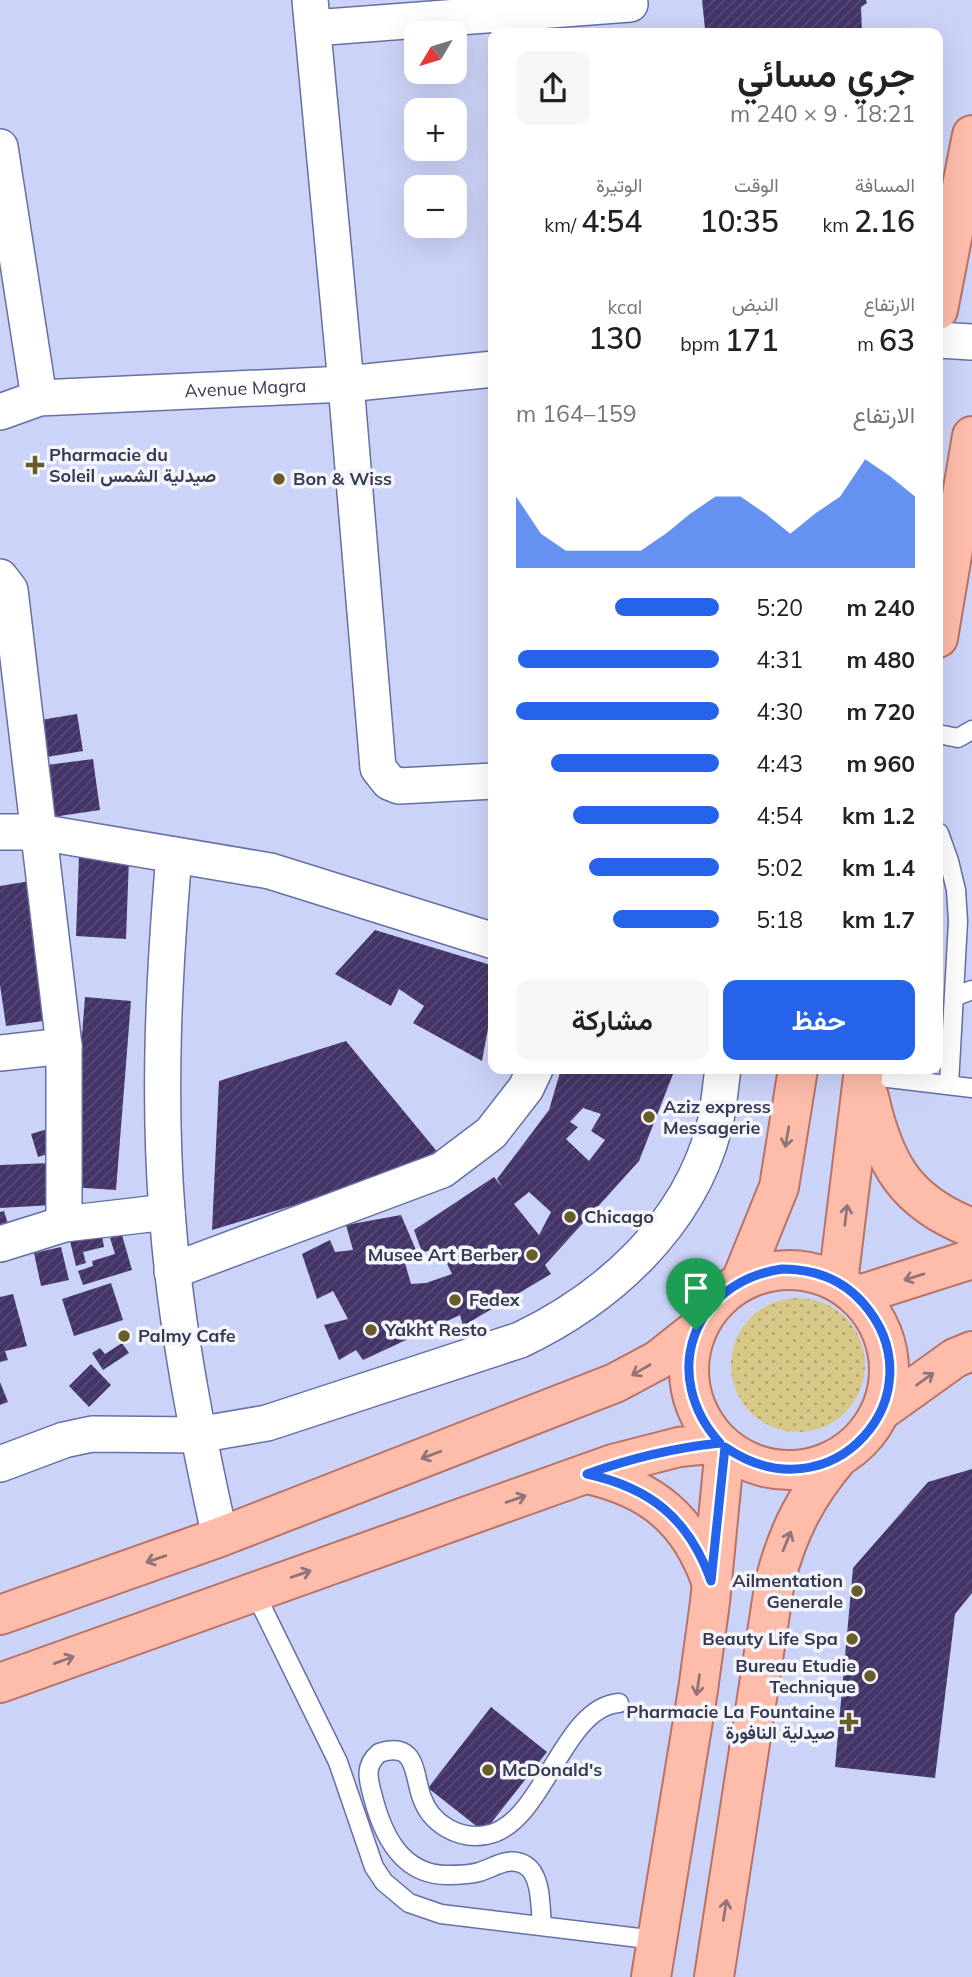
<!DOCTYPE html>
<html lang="ar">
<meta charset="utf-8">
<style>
:root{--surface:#fff;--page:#f6f6f6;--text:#222;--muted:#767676;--accent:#2563eb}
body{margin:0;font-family:Mulish,Vazirmatn,sans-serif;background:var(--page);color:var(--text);direction:rtl;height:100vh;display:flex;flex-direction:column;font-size:26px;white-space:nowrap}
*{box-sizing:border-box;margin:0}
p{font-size:23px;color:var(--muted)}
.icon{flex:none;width:38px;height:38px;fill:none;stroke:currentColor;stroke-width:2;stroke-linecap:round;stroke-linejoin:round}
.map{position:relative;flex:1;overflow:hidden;direction:ltr}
.drawer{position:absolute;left:488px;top:28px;width:455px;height:1046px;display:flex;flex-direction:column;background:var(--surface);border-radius:14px;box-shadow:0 7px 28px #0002;direction:rtl}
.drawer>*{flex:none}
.needle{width:46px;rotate:232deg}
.tools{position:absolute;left:404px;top:21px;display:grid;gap:14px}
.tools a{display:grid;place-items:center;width:63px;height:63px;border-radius:14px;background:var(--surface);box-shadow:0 7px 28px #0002;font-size:35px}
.pin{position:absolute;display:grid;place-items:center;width:60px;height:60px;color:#fff;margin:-72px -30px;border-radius:50% 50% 50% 0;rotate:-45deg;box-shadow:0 0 7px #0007}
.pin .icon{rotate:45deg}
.round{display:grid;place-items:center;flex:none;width:74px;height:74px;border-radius:14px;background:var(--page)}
.headline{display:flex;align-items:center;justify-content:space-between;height:119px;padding:0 28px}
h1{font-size:38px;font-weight:600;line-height:52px}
.metrics{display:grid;grid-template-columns:repeat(3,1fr);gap:10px;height:119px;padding:7px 28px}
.metrics div{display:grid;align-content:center}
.metrics b{font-size:30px;font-weight:600}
.metrics small{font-size:19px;font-weight:400}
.metrics p{font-size:19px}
.chart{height:196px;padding:14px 28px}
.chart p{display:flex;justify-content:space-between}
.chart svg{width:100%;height:126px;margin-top:7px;fill:var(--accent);opacity:.7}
.button{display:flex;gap:14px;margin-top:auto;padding:14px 28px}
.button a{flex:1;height:80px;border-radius:14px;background:var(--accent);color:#fff;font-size:28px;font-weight:600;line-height:80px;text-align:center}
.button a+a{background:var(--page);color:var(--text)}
ul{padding:0 28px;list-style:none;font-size:23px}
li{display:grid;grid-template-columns:112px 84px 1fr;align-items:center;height:52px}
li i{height:18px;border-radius:9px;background:var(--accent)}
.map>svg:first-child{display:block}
.grass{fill:url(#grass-dots)}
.building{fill:url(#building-hatch);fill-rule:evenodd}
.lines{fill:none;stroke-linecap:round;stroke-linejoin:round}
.lane-casing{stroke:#666fa6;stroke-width:21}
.street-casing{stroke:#666fa6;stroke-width:38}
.primary-casing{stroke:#b87267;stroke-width:42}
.lane{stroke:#fff;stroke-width:18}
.street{stroke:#fff;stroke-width:35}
.primary{stroke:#febcaa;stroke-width:38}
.oneway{stroke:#90747a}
.route-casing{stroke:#fff;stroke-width:14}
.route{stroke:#2563eb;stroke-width:9}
.poi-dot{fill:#685c29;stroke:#f4f6fc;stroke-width:2.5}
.labels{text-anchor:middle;stroke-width:7;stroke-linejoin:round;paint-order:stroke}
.street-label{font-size:18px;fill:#363a52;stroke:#f4f6fc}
.poi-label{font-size:18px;font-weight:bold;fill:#363a52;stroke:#f4f6fc;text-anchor:start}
</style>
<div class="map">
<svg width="972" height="1977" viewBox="0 0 972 1977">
<defs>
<pattern id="grass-dots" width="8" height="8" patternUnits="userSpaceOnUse" patternTransform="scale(1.75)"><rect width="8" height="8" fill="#d8c887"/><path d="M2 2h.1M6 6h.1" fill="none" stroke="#b0a371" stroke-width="1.8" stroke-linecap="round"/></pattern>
<pattern id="building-hatch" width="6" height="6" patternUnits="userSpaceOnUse" patternTransform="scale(1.75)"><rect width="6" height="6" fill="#443468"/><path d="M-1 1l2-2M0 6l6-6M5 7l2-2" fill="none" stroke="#574a77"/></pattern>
</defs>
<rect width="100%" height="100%" fill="#ccd3f8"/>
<path class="grass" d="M731 1365a67 67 0 1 1 134 0a67 67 0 1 1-134 0Z"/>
<path class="building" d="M702 0H866L867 3 861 7 862 33H710L709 28 705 29Z
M77 714 83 751 35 759 28 722Z
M93 759 100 810 46 818 39 766Z
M79 855 129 858 126 939 76 936Z
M30 881 51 1020 6 1026 0 985V886Z
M375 930 494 966V996L482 1061 413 1023 424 1006 399 989 391 1006 335 974Z
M85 997 131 1001 116 1190 70 1187Z
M346 1041 444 1160 212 1230 219 1081Z
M561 1069H675L639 1161 545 1265 551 1274 463 1326 460 1315 363 1360 356 1350 339 1360 324 1325 348 1319 333 1291 317 1299 302 1254 330 1240 335 1252 353 1250 346 1225 401 1215 419 1257 405 1263 411 1284 426 1283 452 1274 440 1249 422 1252 414 1230 494 1177 503 1188 497 1179 549 1110ZM583 1108 601 1114 591 1131 605 1140 589 1161 566 1139 578 1127 570 1122ZM529 1192 551 1212 539 1235 514 1204Z
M54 1127 61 1150 38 1157 31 1134Z
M50 1163 53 1205 0 1208V1165Z
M4 1211 11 1234 0 1236V1212Z
M101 1230 104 1247 83 1252 86 1263 76 1266 69 1237Z
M122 1235 132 1270 83 1285 78 1271 93 1266 92 1261 115 1254 110 1238Z
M61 1247 69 1280 41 1286 34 1253Z
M111 1283 123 1320 74 1336 62 1299Z
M13 1294 27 1346 5 1351 8 1360 0 1362V1297Z
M122 1343 129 1353 103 1370 92 1353 100 1348 105 1354Z
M91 1364 111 1385 89 1407 69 1386Z
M0 1382 8 1402 0 1405Z
M972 1469V1593L955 1614 935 1778 835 1767 853 1568 928 1482Z
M491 1707 547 1752 484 1832 428 1788Z"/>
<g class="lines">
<g class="lane-casing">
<path id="lane" d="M938 734 958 738 972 730
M939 833 949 861 956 890 958 921 949 1085
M954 997 972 990
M863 1075 972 1088
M254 1591 338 1762 374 1867 384 1882 409 1903 441 1914 656 1940
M542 1925C540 1907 542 1875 525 1865 509 1856 495 1867 479 1872 469 1875 458 1875 447 1875 402 1875 383 1836 373 1797 368 1779 364 1766 379 1753 418 1740 413 1775 422 1798 431 1824 459 1840 486 1835 543 1826 562 1707 619 1703"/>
</g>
<g class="street-casing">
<g id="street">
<path d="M310 0 346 384 378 768 389 782 399 786 494 781"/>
<path d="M313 28 630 4"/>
<path d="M0 147 39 398"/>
<path d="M938 340 972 342"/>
<path id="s1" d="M0 412 39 398 346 384 494 369"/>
<path d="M0 577 10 590 64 1046 0 1053"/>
<path d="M0 832H39L270 871 494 941"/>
<path d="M174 855C164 974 158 1092 167 1211 175 1322 196 1429 220 1537"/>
<path d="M64 1224V1046"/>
<path d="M0 1244 64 1224 167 1212"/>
<path d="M172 1271 442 1170 491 1133 526 1088 535 1069"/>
<path d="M0 1464 64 1440 92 1434 197 1435 267 1423 520 1340C608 1298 688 1226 714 1128 719 1109 720 1088 723 1069"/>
</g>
</g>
<g class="primary-casing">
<path id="primary" d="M938 310 972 135
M938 638 972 436
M869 1097C884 1164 905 1202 972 1228
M689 1370a100 100 0 1 1 200 0a100 100 0 1 1-200 0Z
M741 1281 779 1187 798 1069
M838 1282 864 1069
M856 1296 972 1259
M881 1411 955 1358 972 1351
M587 1474C651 1488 689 1519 711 1581
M0 1615 220 1537 615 1383 658 1360 696 1330
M0 1683 613 1464 679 1447 720 1443
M651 1977 698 1690 710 1602 725 1447
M714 1977 775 1581C788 1531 806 1496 839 1457"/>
</g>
<use href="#lane" class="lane"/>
<use href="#street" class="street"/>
<use href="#primary" class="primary"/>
</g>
<defs><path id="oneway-shaft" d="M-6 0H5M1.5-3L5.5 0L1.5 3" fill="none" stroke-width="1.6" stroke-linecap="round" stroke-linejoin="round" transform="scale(1.75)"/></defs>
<g class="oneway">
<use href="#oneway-shaft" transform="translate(787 1137) rotate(100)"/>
<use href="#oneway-shaft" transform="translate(846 1215) rotate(-83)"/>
<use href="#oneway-shaft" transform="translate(914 1277) rotate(163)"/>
<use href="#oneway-shaft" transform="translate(641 1370) rotate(150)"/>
<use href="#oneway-shaft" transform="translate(925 1379) rotate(-36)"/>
<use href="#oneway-shaft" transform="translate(431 1455) rotate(159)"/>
<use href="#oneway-shaft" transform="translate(516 1499) rotate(-19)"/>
<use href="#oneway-shaft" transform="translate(787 1541) rotate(-68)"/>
<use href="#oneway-shaft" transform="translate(156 1559) rotate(161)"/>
<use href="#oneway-shaft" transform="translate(301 1574) rotate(-19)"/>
<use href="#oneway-shaft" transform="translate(64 1660) rotate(-20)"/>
<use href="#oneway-shaft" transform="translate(698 1685) rotate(98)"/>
<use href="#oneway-shaft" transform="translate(725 1910) rotate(-81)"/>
</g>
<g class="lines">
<g class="route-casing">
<path id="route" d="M782 1269C813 1269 842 1279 863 1303 942 1393 832 1521 725 1447L711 1581C689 1519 651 1488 587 1474 631 1458 673 1448 720 1443 659 1376 692 1282 782 1269Z"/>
</g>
<use href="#route" class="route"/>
</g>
<g class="poi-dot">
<path d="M31.5 454.5h7v7h7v7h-7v7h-7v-7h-7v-7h7z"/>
<circle cx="279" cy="479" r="7"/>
<circle cx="649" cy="1117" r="7"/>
<circle cx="570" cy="1217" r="7"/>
<circle cx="532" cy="1255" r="7"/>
<circle cx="455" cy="1300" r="7"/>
<circle cx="371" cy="1330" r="7"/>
<circle cx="124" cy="1336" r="7"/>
<circle cx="857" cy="1591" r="7"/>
<circle cx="852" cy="1639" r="7"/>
<circle cx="870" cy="1676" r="7"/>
<path d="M845.5 1711.5h7v7h7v7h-7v7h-7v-7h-7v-7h7z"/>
<circle cx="488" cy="1770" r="7"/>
</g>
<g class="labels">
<g class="street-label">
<text dy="6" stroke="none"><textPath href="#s1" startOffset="248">Avenue Magra</textPath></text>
</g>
<g class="poi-label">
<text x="49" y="461">Pharmacie du<tspan x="49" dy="21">Soleil صيدلية الشمس</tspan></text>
<text x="293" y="485">Bon &amp; Wiss</text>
<text x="663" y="1113">Aziz express<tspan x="663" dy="21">Messagerie</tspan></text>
<text x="584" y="1223">Chicago</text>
<text x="518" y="1261" text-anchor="end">Musee Art Berber</text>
<text x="469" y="1306">Fedex</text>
<text x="385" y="1336">Yakht Resto</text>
<text x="138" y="1342">Palmy Cafe</text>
<text x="843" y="1587" text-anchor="end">Ailmentation<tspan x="843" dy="21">Generale</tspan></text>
<text x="838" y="1645" text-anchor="end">Beauty Life Spa</text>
<text x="856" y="1672" text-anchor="end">Bureau Etudie<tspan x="856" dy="21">Technique</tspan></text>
<text x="835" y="1718" text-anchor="end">Pharmacie La Fountaine<tspan x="835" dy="21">صيدلية النافورة</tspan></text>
<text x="502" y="1776">McDonald's</text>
</g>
</g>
</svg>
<div class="tools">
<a><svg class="needle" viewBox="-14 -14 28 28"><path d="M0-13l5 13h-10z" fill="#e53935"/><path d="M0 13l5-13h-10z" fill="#767676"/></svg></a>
<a>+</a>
<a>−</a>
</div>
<div class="pin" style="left:696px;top:1330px;background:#1e9e55"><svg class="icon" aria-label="arrive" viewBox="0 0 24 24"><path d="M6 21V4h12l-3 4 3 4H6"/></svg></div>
<section class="drawer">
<div class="headline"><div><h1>جري مسائي</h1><p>18:21 · 9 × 240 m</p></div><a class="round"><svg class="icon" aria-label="share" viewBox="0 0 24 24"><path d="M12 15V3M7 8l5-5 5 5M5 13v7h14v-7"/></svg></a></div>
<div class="metrics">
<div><p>المسافة</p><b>2.16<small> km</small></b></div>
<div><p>الوقت</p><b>10:35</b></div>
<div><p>الوتيرة</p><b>4:54<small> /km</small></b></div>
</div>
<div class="metrics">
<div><p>الارتفاع</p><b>63<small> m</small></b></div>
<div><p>النبض</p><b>171<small> bpm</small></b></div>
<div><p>kcal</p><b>130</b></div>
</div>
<div class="chart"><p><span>الارتفاع</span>159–164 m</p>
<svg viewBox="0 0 160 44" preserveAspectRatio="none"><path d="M0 44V19L10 32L20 38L30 38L40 38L50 38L60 32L70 25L80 19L90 19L100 25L110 32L120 25L130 19L140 6L150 12L160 19V44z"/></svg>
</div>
<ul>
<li><b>240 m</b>5:20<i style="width:51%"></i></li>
<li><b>480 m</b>4:31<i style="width:99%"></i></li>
<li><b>720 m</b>4:30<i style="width:100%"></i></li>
<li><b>960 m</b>4:43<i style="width:83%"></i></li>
<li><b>1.2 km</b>4:54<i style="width:72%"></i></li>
<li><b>1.4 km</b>5:02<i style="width:64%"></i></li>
<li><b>1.7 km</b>5:18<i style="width:52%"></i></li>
</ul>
<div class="button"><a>حفظ</a><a>مشاركة</a></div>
</section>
</div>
